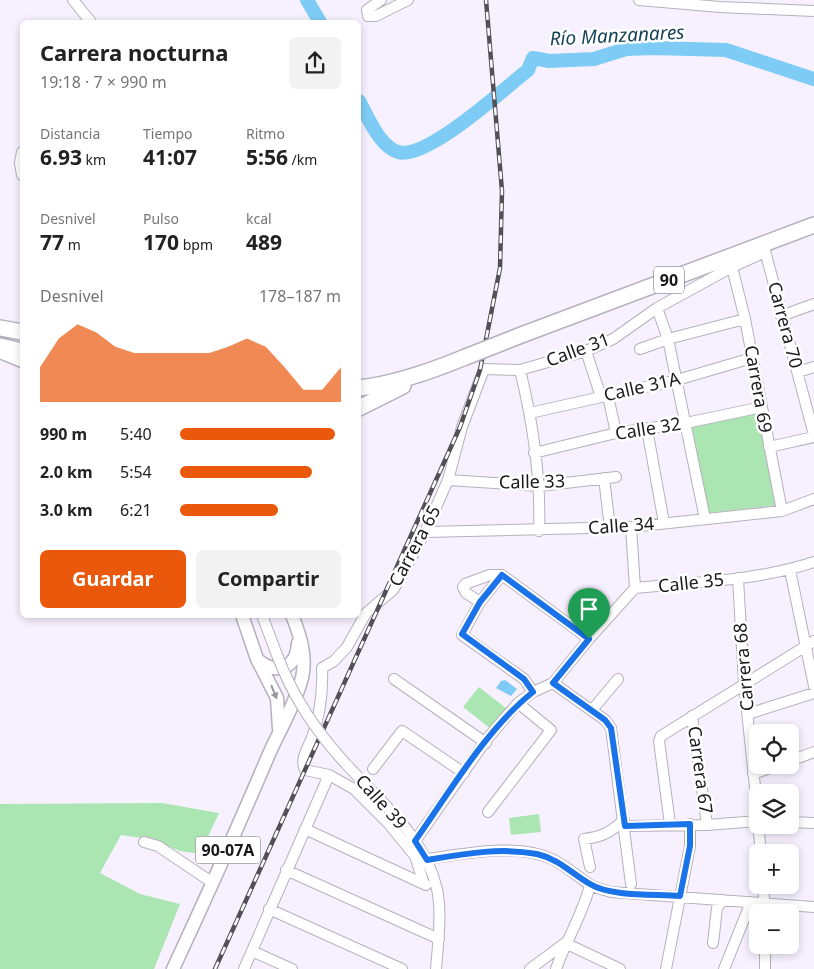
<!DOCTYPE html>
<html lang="es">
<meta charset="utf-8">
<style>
:root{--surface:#fff;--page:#f2f2f2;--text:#222;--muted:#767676;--accent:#ea580c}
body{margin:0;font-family:"Noto Sans",sans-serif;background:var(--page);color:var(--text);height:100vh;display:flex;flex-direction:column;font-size:19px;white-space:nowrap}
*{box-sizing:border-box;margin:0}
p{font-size:16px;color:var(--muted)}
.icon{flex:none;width:28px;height:28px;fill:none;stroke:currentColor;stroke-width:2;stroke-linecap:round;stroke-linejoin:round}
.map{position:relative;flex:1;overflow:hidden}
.details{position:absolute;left:20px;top:20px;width:341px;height:598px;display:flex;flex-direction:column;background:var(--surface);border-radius:8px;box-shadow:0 2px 8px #0003}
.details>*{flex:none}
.tools{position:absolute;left:749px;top:724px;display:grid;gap:10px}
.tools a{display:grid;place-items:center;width:50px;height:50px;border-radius:8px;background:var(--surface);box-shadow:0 2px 8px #0003;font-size:25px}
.pin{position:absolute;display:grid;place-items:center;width:42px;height:42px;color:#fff;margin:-51px -21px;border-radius:50% 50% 50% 0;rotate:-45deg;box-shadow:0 0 5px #0007}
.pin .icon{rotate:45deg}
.round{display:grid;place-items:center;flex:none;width:52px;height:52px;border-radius:8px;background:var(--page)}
.headline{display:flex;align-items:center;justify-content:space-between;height:85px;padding:0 20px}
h1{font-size:22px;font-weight:700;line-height:38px}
.figures{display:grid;grid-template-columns:repeat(3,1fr);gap:8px;height:85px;padding:5px 20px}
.figures div{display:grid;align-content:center}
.figures b{font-size:21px;font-weight:700}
.figures small{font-size:14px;font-weight:400}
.figures p{font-size:14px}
.chart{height:140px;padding:10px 20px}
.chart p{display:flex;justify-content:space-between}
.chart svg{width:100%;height:90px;margin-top:5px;fill:var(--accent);opacity:.7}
.button{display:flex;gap:10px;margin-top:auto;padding:10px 20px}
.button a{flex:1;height:58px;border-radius:8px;background:var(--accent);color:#fff;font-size:20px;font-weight:700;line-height:58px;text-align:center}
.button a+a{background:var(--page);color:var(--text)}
ul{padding:0 20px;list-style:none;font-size:16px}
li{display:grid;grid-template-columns:80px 60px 1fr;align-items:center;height:38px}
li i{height:12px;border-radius:6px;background:var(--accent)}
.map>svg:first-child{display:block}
.green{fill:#aae5b2}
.water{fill:#7eccf5}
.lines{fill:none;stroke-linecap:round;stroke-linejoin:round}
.river{stroke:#7eccf5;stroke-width:14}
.minor-casing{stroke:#b6b0bd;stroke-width:12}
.major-casing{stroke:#b6b0bd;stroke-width:15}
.highway-casing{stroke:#b6b0bd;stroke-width:18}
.minor{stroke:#fff;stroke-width:10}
.major{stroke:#fff;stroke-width:12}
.highway{stroke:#fff;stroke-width:15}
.rail-casing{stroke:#524f56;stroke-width:4.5}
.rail{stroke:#fff;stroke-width:2.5;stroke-dasharray:8;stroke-linecap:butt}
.minor-bridge-casing{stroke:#b6b0bd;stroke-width:12;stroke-linecap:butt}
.highway-bridge-casing{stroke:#b6b0bd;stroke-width:18;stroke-linecap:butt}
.minor-bridge{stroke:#fff;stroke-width:10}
.highway-bridge{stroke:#fff;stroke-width:15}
.oneway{fill:#989799}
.route-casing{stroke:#fff;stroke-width:10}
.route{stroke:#1a73e8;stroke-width:6}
.labels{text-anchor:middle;stroke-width:5;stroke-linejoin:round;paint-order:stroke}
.shield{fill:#fff;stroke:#5f5d61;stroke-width:1}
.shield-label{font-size:16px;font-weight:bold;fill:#1a181d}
.street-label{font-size:18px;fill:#1a181d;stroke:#fff}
.water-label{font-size:19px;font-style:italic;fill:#113f54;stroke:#fff}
</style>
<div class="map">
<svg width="814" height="969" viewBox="0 0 814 969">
<rect width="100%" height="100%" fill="#f7f1ff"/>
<path class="green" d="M760 411 780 505 707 513 690 424Z
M479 687 507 709 491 729 463 707Z
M162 803 219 813 200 854 180 851 149 839 121 835 100 873 140 894 180 904 154 969H0V804Z
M539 814 541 832 511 835 509 818Z"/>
<path class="water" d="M505 680 517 689 511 696 496 688 501 681Z"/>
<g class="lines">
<path class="river" d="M307 0 320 22
M359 101C368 117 379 146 398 152 426 161 505 88 528 70L533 58 549 61 594 59 626 49 653 48 726 50 814 79"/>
<g class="minor-casing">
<path id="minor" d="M73 0 91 22
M381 0 367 10 368 16H376L408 0
M639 0 720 7 814 11
M22 152 20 163 22 175
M764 247 814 435
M732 267 745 319 782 511
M657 308 668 339 705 519
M781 316 814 304
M640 349 668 339 745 319
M586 351 601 397
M520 370C533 423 541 477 539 531
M798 372 814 367
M608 396 616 433
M530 413 677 380 752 358
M647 429 664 523
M769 447 814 437
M534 453 616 433 686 423 762 407
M604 478 610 528
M448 480 540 486 616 477
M631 527 635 588
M425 532 631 527 782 511 814 499
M790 570 814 686
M502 575 480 602 462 635 524 679 533 692
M502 575 589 639
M738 578 744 683 758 815
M480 602 466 593 463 587 465 584 490 575H502
M262 615 277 655
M394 679 486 743
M553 683 605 720 611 728 631 884
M592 710 618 679
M748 714 814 693
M692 716 707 825
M790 761 814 752
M346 764C380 801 425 837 437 889 442 912 438 945 436 969
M373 769 402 731 464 773
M753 774 778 765
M488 812 551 730 518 703
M790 822 814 823
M670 824 659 741 661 736 814 641
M758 825 761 852
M625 826 707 825 758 821
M305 829 426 885
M415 841 487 739 518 703 533 692 553 683 589 639 635 588C694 582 757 581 814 562
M144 842 158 846 213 883
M427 859C464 854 519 842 554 860 567 867 577 876 589 884 595 888 604 890 611 892L814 907
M590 867 584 839C602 837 611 832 624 820
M286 870 439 939
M424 884 415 856 388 823 354 789 329 775 305 770C300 760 307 749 311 740 320 717 323 692 322 668L334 661 347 647 366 613 393 590 401 577 425 532 448 480 462 427 484 369 520 370 586 351 613 339 657 308 732 267 765 252
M763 885 765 912
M269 909 402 969
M713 943 717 908 723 900
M765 945V969
M252 951 292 969
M244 969 329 775
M530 969 565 943 620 969
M556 969C566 940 583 914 590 885
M666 969 690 846V824
M724 969 751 902"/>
</g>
<g class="major-casing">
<path id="major" d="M0 352 22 361
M242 615 257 659 277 698 279 729
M258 660C277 676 297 668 298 643
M173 969C206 898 238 827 269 754 280 729 295 705 302 678 307 656 300 635 292 615"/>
</g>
<g class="highway-casing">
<path id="highway" d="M0 328 22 332
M524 334 814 225
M0 346 22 351
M359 388C395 384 429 372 463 358
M359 408 403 386"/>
</g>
<use href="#minor" class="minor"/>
<use href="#major" class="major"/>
<use href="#highway" class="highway"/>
<g class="rail-casing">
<path id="rail" d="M215 969 460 427 480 370 500 268 502 191 486 0"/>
</g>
<use href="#rail" class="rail"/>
<g class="minor-bridge-casing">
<path id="minor-bridge" d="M277 655C293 697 315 730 346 764"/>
</g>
<g class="highway-bridge-casing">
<path id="highway-bridge" d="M463 358 524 334"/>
</g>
<use href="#minor-bridge" class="minor-bridge"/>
<use href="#highway-bridge" class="highway-bridge"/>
</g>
<defs><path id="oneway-solid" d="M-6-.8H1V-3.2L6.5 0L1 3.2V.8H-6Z" transform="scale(1.25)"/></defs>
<use class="oneway" href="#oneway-solid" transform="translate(274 692) rotate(68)"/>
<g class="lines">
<g class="route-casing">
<path id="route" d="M502 575 589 639 553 683 605 720 611 728 625 826 690 824V846L680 896C655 894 611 897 590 884 572 874 559 859 537 854 500 847 463 854 427 860L415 841C449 793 487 728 533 692L524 679 462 634 480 602Z"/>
</g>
<use href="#route" class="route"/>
</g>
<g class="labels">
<g class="shield">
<rect x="654" y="266.5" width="30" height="27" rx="4"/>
<rect x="195.5" y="836.5" width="65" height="27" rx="4"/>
</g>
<g class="shield-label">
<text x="669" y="286">90</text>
<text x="228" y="856">90-07A</text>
</g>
<g class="street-label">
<text transform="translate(785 325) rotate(75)" y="6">Carrera 70</text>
<text transform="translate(578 350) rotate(-20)" y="6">Calle 31</text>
<text transform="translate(642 387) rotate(-13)" y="6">Calle 31A</text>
<text transform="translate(758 389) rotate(80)" y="6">Carrera 69</text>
<text transform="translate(648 429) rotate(-9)" y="6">Calle 32</text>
<text transform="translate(532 482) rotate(-1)" y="6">Calle 33</text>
<text transform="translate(621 526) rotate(-4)" y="6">Calle 34</text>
<text transform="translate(415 546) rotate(-62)" y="6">Carrera 65</text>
<text transform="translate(691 583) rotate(-6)" y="6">Calle 35</text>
<text transform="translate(744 667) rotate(-95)" y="6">Carrera 68</text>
<text transform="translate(700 770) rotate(82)" y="6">Carrera 67</text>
<text transform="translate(381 802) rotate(48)" y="6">Calle 39</text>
</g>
<g class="water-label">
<text transform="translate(617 35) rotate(-3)" y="7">Río Manzanares</text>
</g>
</g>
</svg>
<div class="tools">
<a><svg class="icon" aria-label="locate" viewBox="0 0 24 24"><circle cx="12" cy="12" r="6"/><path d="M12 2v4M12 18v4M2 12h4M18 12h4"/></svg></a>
<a><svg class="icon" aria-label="layers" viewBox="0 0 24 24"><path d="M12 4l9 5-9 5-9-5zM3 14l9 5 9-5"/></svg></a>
<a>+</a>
<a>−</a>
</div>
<div class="pin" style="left:589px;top:639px;background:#1e9e55"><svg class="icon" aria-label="arrive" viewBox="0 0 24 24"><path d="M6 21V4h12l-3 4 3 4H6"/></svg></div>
<section class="details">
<div class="headline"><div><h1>Carrera nocturna</h1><p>19:18 · 7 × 990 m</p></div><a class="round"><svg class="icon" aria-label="share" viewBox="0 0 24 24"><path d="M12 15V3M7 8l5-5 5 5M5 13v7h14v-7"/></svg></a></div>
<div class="figures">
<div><p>Distancia</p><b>6.93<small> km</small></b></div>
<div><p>Tiempo</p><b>41:07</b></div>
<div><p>Ritmo</p><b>5:56<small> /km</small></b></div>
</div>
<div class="figures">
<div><p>Desnivel</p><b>77<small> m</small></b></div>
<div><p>Pulso</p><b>170<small> bpm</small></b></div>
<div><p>kcal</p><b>489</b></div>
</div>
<div class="chart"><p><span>Desnivel</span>178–187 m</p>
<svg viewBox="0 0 160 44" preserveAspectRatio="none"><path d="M0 44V27L10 13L20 6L30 10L40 17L50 20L60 20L70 20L80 20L90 20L100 17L110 13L120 17L130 27L140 38L150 38L160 27V44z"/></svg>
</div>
<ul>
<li><b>990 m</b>5:40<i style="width:96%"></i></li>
<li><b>2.0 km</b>5:54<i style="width:82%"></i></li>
<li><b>3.0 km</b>6:21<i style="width:61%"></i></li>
</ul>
<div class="button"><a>Guardar</a><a>Compartir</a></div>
</section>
</div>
